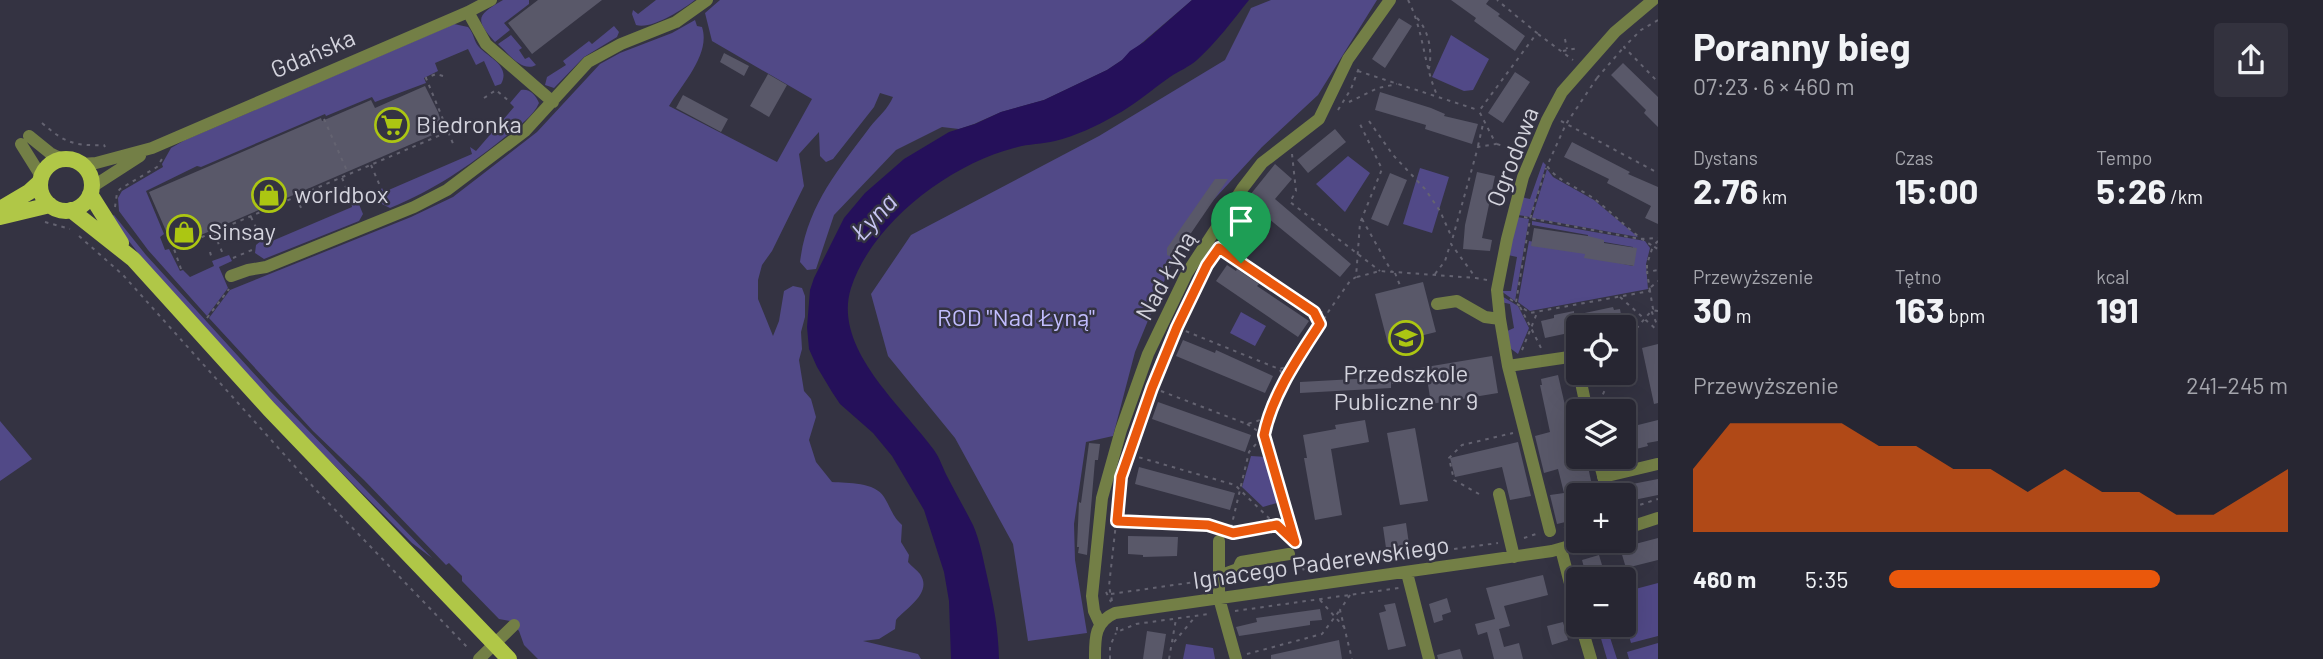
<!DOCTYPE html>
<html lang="pl">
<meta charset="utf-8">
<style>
:root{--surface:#272632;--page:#33323e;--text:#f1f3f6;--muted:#a4a5ac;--line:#43434d;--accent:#ea580c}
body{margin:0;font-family:Barlow,sans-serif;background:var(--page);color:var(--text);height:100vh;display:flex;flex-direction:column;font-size:26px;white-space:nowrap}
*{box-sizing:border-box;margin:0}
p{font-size:23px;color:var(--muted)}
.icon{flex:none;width:38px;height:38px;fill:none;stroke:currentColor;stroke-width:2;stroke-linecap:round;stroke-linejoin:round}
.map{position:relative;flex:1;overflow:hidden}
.sheet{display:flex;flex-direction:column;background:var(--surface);width:665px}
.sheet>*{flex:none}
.tools{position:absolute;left:1566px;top:315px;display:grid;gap:14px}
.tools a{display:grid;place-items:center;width:70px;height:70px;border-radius:7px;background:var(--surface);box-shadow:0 7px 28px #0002,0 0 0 2px var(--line);font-size:35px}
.pin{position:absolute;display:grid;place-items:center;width:60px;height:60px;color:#fff;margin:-72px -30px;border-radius:50% 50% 50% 0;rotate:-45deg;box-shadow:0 0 7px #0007}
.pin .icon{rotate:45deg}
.round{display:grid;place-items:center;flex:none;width:74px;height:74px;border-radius:7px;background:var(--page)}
.overview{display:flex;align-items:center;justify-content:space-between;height:119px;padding:0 35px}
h1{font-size:38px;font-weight:700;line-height:52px}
.figures{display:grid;grid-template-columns:repeat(3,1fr);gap:10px;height:119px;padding:7px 35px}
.figures div{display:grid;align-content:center}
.figures b{font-size:35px;font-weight:700}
.figures small{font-size:19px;font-weight:400}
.figures p{font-size:19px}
.chart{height:196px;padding:14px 35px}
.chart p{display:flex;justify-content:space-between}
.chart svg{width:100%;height:126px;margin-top:7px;fill:var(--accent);opacity:.7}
ul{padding:0 35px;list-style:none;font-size:23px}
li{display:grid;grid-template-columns:112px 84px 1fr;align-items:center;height:52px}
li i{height:18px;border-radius:9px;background:var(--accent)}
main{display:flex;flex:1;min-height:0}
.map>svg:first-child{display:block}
.green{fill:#514987}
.water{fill:#25105a}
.building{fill:#595869}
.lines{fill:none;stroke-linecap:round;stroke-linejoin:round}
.path{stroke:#646371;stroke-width:2;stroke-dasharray:3.5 5;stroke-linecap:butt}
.minor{stroke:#737f46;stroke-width:12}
.major{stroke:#b0c747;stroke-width:16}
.route-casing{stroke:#fff;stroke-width:14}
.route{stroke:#ea580c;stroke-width:9}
.labels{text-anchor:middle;stroke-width:5;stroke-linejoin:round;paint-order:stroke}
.street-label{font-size:24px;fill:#d3d3dd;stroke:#343342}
.poi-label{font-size:24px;fill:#d3d3dd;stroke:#343342;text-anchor:start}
.park-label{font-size:24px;fill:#c2bdfe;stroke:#343342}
.water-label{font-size:26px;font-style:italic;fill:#c7c5f1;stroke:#343342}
</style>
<main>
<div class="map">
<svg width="1658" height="659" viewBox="0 0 1658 659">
<rect width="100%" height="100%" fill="#343342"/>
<path class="green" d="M503 0H529V4L504 23 510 30 495 42C474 19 477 15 503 0Z
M656 0H695C682 10 651 30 636 25L632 14 633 10 638 14Z
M720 0H1192L1122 60 1107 70 1044 100 1001 112 974 124 959 129 942 127 896 150 834 215 816 269 807 270 800 262C807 206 838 170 870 127 878 117 888 109 893 97L880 93 874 107 833 159 826 162 820 156 819 132 799 154 804 186 772 251 762 265 758 280V299L773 336 779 321 784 291 793 286 802 288 805 296V317L801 332 802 349 799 360 804 391 811 399 816 417 809 440 816 462 832 482C848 483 875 482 884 497 891 508 892 516 902 525L901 542 909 555 908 562C911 566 917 570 920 574 933 593 906 608 896 620L895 629 879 639 863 641 918 654 921 659H538L524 645 519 631 510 621 499 619 462 581V576L449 563 446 565 364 480 313 431 209 318 230 290 411 217 453 197 537 132 600 64 620 53 672 33 695 20 697 26 702 27C711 54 682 84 669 106L777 162 812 99 712 41 705 13Z
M1271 0H1377L1318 95 1262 147 1185 231 1135 352 1113 436 1086 442 1074 524 1075 560 1087 633 1028 641 1013 544 955 438 888 356 871 294 911 235 1099 136 1225 60 1251 8Z
M454 24 468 27C475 35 473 40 479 47 489 58 511 66 501 84L495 86 484 61 476 65 468 49 435 63 438 71 424 78 426 83 375 102 372 97 326 116 325 114 201 167 197 166 146 191 164 234 160 237 165 250 169 249 180 271 183 270 190 277 214 266 212 261 229 255 232 261 219 267 228 288 207 316 148 250 119 211 118 198 122 191 163 167 162 164 171 148 185 140Z
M614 26 619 32 617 37 584 57 554 88 545 85 547 77 566 65 563 61 589 41 592 44Z
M511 35 522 48 519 50 525 59 529 57 536 65C522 73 508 53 498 44Z
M1451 35 1489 59 1473 90 1464 91 1432 77Z
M521 90C529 88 536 95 539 103 533 117 517 127 505 137 466 168 436 189 390 208L382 204 378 193 382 188 384 192 472 154 470 147 476 151 514 107 510 103Z
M1348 156 1370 173 1345 212 1316 184Z
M1543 162 1546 165 1530 217 1518 215 1521 197 1530 199Z
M1420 168 1449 177 1432 233 1403 224Z
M1547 169 1553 177 1594 200 1638 237 1532 218Z
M351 201 358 202 363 214 359 221 264 259 255 253 256 245 263 239 265 244 352 207Z
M114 215 146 255 270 391 432 558 412 543 286 417 146 263 110 217Z
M1517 217 1529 219 1515 301 1501 291H1511L1517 257 1508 255Z
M1532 221 1645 241 1650 248 1646 264 1648 289 1530 311 1518 302 1529 241 1586 251V256L1633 266V247L1587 239 1588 235 1532 225Z
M1500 295 1518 306 1529 328 1518 354 1510 348 1505 332 1514 328 1510 304 1501 302Z
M1241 312 1266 326 1255 346 1230 333Z
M0 421 32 459 0 481Z
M1251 456 1267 457 1280 502 1263 507 1242 487Z
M1658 583V636L1631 643 1624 618V592Z
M1597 625H1606L1617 659H1607Z
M1658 643V659H1629L1627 652Z
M1186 644 1213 648 1215 659H1183Z"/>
<path class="water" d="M1192 0H1249C1233 20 1216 43 1197 60 1189 67 1179 71 1170 77 1151 90 1135 105 1114 116 1097 126 1075 136 1055 141 1042 144 1027 144 1014 148 949 165 872 223 851 288 832 348 902 406 934 450 940 458 943 469 948 478 956 494 965 509 973 525 980 541 983 558 987 576 994 607 998 627 999 659H951L949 601 944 572 924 510 892 456 873 433 840 404 832 392 817 367 809 349 807 327 810 290 814 278 844 218 865 193 904 159 949 132 975 124 1001 112 1044 100 1107 70 1122 60 1130 51 1144 42Z"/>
<path class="building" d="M538 0H602L532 54 508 23Z
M1451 0H1489L1486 4 1500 14 1498 16 1525 36 1515 51 1474 21 1476 18Z
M1399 18 1412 26 1385 68 1372 59Z
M724 53 749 66 744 76 720 62Z
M1623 63 1658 97V127L1644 113 1646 110 1611 75Z
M1515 72 1530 82 1503 123 1488 113Z
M768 74 787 85 769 117 750 106Z
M425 86 438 112 444 130 173 247 149 192 321 118 322 121 371 100 375 108Z
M1380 92 1431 108 1445 114 1444 116 1478 124 1472 144 1425 129 1426 125 1375 110Z
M683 95 728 119 721 132 676 108Z
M1335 129 1346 142 1308 173 1297 160Z
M1572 142 1630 172 1628 174 1658 187V224L1645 218 1651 206 1607 183 1609 179 1564 157Z
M1275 164 1292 179 1275 199 1351 264 1340 277 1246 200Z
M1477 172 1495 176 1482 238 1492 240 1490 251 1463 249 1465 225Z
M1390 173 1407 180 1388 226 1371 219Z
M1215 179H1228L1174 258 1167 255V248Z
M1534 228 1588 236 1604 240V243L1637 248 1634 266 1584 258 1585 254 1531 246Z
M1227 265 1236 271 1237 269 1259 284 1257 286 1309 321 1298 337 1216 281Z
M1423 282 1436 332 1388 344 1375 294Z
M1613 307 1614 310 1620 309 1623 326 1578 327V331L1545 338 1541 321 1554 318V315L1574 311V314H1580Z
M1183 340 1215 353 1216 350 1273 376 1265 393 1176 356Z
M1658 344V403L1654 404 1642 348Z
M1492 356 1498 393 1431 404 1427 378 1392 384 1390 373Z
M1558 375 1567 414 1570 413 1571 417 1576 416 1578 457H1586L1594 495H1578V519L1557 524 1550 495 1564 493 1558 469 1544 473 1535 436 1550 432 1540 385H1542L1541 379Z
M1391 377V388L1300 393V382Z
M1158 402 1251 435 1245 452 1152 419Z
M1365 420 1369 442 1331 449 1342 515 1315 520 1304 458H1307L1303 435 1336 429 1335 425Z
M1658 420V441L1647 443 1648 446 1624 452V431L1634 429V426Z
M1415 428 1428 501 1400 505 1387 433Z
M1518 442 1531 496 1510 500 1502 467 1455 477 1450 458Z
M1089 443 1100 444 1098 460H1095L1087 555 1078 553 1079 547H1077L1079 502 1081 503Z
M1139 467 1235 493 1230 510 1135 484Z
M1658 479V495L1624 502V495H1617L1615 489 1617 487Z
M1406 523 1409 544 1386 548 1383 527Z
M1128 536 1178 537 1177 556 1143 557V555L1128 554Z
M1658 538V560L1626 568 1620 548Z
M1599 555 1605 575 1587 579 1582 560Z
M1543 575 1548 595 1504 606 1510 626 1499 629 1504 647 1519 643 1523 659H1494L1487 632 1478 635 1475 624 1495 619 1486 588Z
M1447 598 1451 612 1442 615 1443 620 1434 623 1429 604Z
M1395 603 1406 646 1388 650 1379 613 1386 611 1384 605Z
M1320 609 1322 620 1310 621V625L1239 636 1236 627 1257 622 1256 618Z
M1563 622 1568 640 1552 645 1547 626Z
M1147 631 1166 634 1162 659H1143Z
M1339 640 1342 659H1271V655Z
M1460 649 1463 659H1438L1437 655Z"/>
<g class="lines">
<path class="path" d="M1408 0C1424 31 1423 63 1437 95
M1417 18C1430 32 1433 55 1428 72
M1658 20 1641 30 1624 47 1658 82
M1538 34 1573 60
M1565 39 1567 49
M1563 51 1578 48
M1358 71 1478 110
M443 76 436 74 426 78 454 146
M1597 78 1566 124 1547 166C1559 183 1581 188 1597 201 1616 216 1632 234 1653 246L1647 264V272
M1597 78 1624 47
M484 98 496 90 509 101
M1349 102 1378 88 1397 84
M1338 110 1351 89 1360 65
M324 119 348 173
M1369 121 1393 155 1425 189 1440 211 1452 238
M1561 121 1658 173
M42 123C65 143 74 146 104 145L105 147
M1497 144 1521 152
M1478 146 1483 124
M1292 154 1296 191 1290 202 1380 271
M371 165 380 186
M342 178 351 199
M296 197 303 212
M115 207 117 193 120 189 157 167 162 159
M251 217 261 238
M1524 217 1640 239 1658 238
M1362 219 1392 272
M45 222 70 229
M214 233 223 254
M1232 234 1240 262
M79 236 123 275 317 491 469 649
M1658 241 1653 246 1658 249
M1223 242 1248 209 1246 204
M1219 249 1314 312H1328L1350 281 1356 277 1360 223 1382 169 1359 122
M210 252 212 259
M233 258 252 250
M181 269 174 249 464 125
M1395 273 1401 288
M1435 274 1445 261 1450 245
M1357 277 1380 271 1476 278
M1487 280 1476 278 1451 244 1478 147 1496 144 1479 111 1537 33 1497 0
M1651 287 1658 281
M1650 291 1647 272 1658 270
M1620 297 1658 331
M1510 299 1530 313 1650 291 1653 309 1624 343
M1516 302 1530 219 1546 168
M1520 307 1531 328 1537 313
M1658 311 1651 310 1658 327
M1314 312 1319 323
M207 318 229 289
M1178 328 1279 369 1293 365 1328 313
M1522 350 1531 328 1541 348
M1280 370 1286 381 1293 366
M1153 388 1247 424 1267 418 1286 381
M1602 411 1601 399 1612 373
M1247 424 1264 435 1267 419
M1131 455 1235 485 1276 525
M1124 470C1146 401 1173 335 1204 271
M1479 494 1454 480 1449 458 1462 445 1513 433
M1624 510 1658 499
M1117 521 1208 525 1219 529
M1564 528 1578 525
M1524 538 1539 533
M1295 542 1277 525 1230 532 1249 452 1264 435 1295 544
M1598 546 1615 541
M1422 556 1424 553 1498 543
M1300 559 1305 574
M1106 592 1111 602
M1111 594 1202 581 1205 579
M1350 595 1340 610 1352 659
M1320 600 1344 627
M1112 601 1109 586 1121 478
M1235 611 1399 588
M1117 627V632L1136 624 1209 614
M1174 642 1195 617
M1247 654 1322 634 1340 610
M1110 659V646L1116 633
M1169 659 1176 619"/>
<path class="minor" d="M468 12 486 44 553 102
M29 136 50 153 62 159
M21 144 41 176
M82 164 96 163 152 148 468 12 491 0
M92 187 140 156
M231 276 248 270 266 267 414 207 447 190 525 131 588 62 621 44 676 22 707 0
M1437 304 1457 301 1485 317 1500 319
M1508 366 1576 356 1578 368
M1579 373 1587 411
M1598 457 1608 495
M1603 477 1657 464
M1499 494 1514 557
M1624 529 1658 518
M1550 531 1508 366 1500 319 1497 290 1507 239 1523 177 1547 120 1562 92 1615 32 1653 0
M1219 541V598L1236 659
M1561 549 1578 614
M1407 573 1429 659
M1219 576 1238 569 1241 562 1289 554
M1100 624 1094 611 1092 596 1102 498 1121 430 1148 354 1187 273 1242 189 1262 163 1319 119 1348 59 1390 0
M1581 625 1591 659
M479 659 514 625
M1095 659C1095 639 1094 622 1115 613L1552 551 1587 541"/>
<path class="major" d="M40 185a26 26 0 1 1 52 0a26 26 0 1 1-52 0Z
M90 194 121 243
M0 209 29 192 40 182
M71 210 133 259 269 409 509 659
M0 217 50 205"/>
</g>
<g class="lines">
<g class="route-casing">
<path id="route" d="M1219 248 1314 312 1320 324C1298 358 1272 395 1264 435L1295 542 1277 525 1233 533 1208 525 1117 521 1121 477 1152 388 1177 327 1207 265Z"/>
</g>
<use href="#route" class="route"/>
</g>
<defs>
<g id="supermarket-ring" transform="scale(1.75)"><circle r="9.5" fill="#343342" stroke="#acc612" stroke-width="1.5"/><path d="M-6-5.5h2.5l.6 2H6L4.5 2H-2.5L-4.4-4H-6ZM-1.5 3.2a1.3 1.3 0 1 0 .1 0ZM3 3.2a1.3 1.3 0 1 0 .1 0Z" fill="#acc612"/></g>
<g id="shop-ring" transform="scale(1.75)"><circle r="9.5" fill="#343342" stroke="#acc612" stroke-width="1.5"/><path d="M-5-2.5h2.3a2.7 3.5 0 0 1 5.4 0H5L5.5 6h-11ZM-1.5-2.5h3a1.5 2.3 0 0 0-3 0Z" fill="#acc612"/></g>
<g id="school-ring" transform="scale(1.75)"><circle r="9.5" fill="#343342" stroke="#acc612" stroke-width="1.5"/><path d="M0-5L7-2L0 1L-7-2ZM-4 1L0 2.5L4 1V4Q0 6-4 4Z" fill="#acc612"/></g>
</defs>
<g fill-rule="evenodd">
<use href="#supermarket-ring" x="392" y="125"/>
<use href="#shop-ring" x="269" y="195"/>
<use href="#shop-ring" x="184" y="232"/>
<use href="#school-ring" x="1406" y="338"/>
</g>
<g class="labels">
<g class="street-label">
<text transform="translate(313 54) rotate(-23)" y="8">Gdańska</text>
<text transform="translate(1513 157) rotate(-69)" y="8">Ogrodowa</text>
<text transform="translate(1166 276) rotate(-61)" y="8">Nad Łyną</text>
<text transform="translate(1321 563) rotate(-8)" y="8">Ignacego Paderewskiego</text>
</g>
<g class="poi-label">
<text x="416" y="133">Biedronka</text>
<text x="294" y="203">worldbox</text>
<text x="208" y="240">Sinsay</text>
<text x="1406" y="382" text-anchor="middle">Przedszkole<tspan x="1406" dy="28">Publiczne nr 9</tspan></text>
</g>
<g class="park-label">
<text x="1016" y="326">ROD "Nad Łyną"</text>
</g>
<g class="water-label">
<text transform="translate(874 217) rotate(-47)" y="9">Łyna</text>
</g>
</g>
</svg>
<div class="tools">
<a><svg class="icon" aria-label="locate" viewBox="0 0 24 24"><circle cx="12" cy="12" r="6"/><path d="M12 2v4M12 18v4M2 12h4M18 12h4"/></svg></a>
<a><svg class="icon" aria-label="layers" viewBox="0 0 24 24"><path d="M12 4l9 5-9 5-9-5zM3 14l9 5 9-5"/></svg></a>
<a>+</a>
<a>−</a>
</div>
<div class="pin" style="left:1241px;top:263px;background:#1e9e55"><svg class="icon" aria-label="arrive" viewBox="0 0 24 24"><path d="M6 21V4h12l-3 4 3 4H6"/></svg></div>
</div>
<section class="sheet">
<div class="overview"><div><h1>Poranny bieg</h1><p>07:23 · 6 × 460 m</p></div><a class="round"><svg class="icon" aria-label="share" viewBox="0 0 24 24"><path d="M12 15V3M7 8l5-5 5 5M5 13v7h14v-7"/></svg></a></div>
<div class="figures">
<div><p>Dystans</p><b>2.76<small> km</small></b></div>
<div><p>Czas</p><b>15:00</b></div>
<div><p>Tempo</p><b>5:26<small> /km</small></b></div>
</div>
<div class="figures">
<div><p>Przewyższenie</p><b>30<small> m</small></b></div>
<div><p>Tętno</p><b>163<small> bpm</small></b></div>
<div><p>kcal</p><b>191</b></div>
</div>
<div class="chart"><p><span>Przewyższenie</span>241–245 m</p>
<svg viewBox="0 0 160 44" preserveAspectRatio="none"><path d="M0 44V22L10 6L20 6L30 6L40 6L50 14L60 14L70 22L80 22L90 30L100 22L110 30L120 30L130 38L140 38L150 30L160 22V44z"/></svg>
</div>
<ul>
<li><b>460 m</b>5:35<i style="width:68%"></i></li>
</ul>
</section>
</main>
